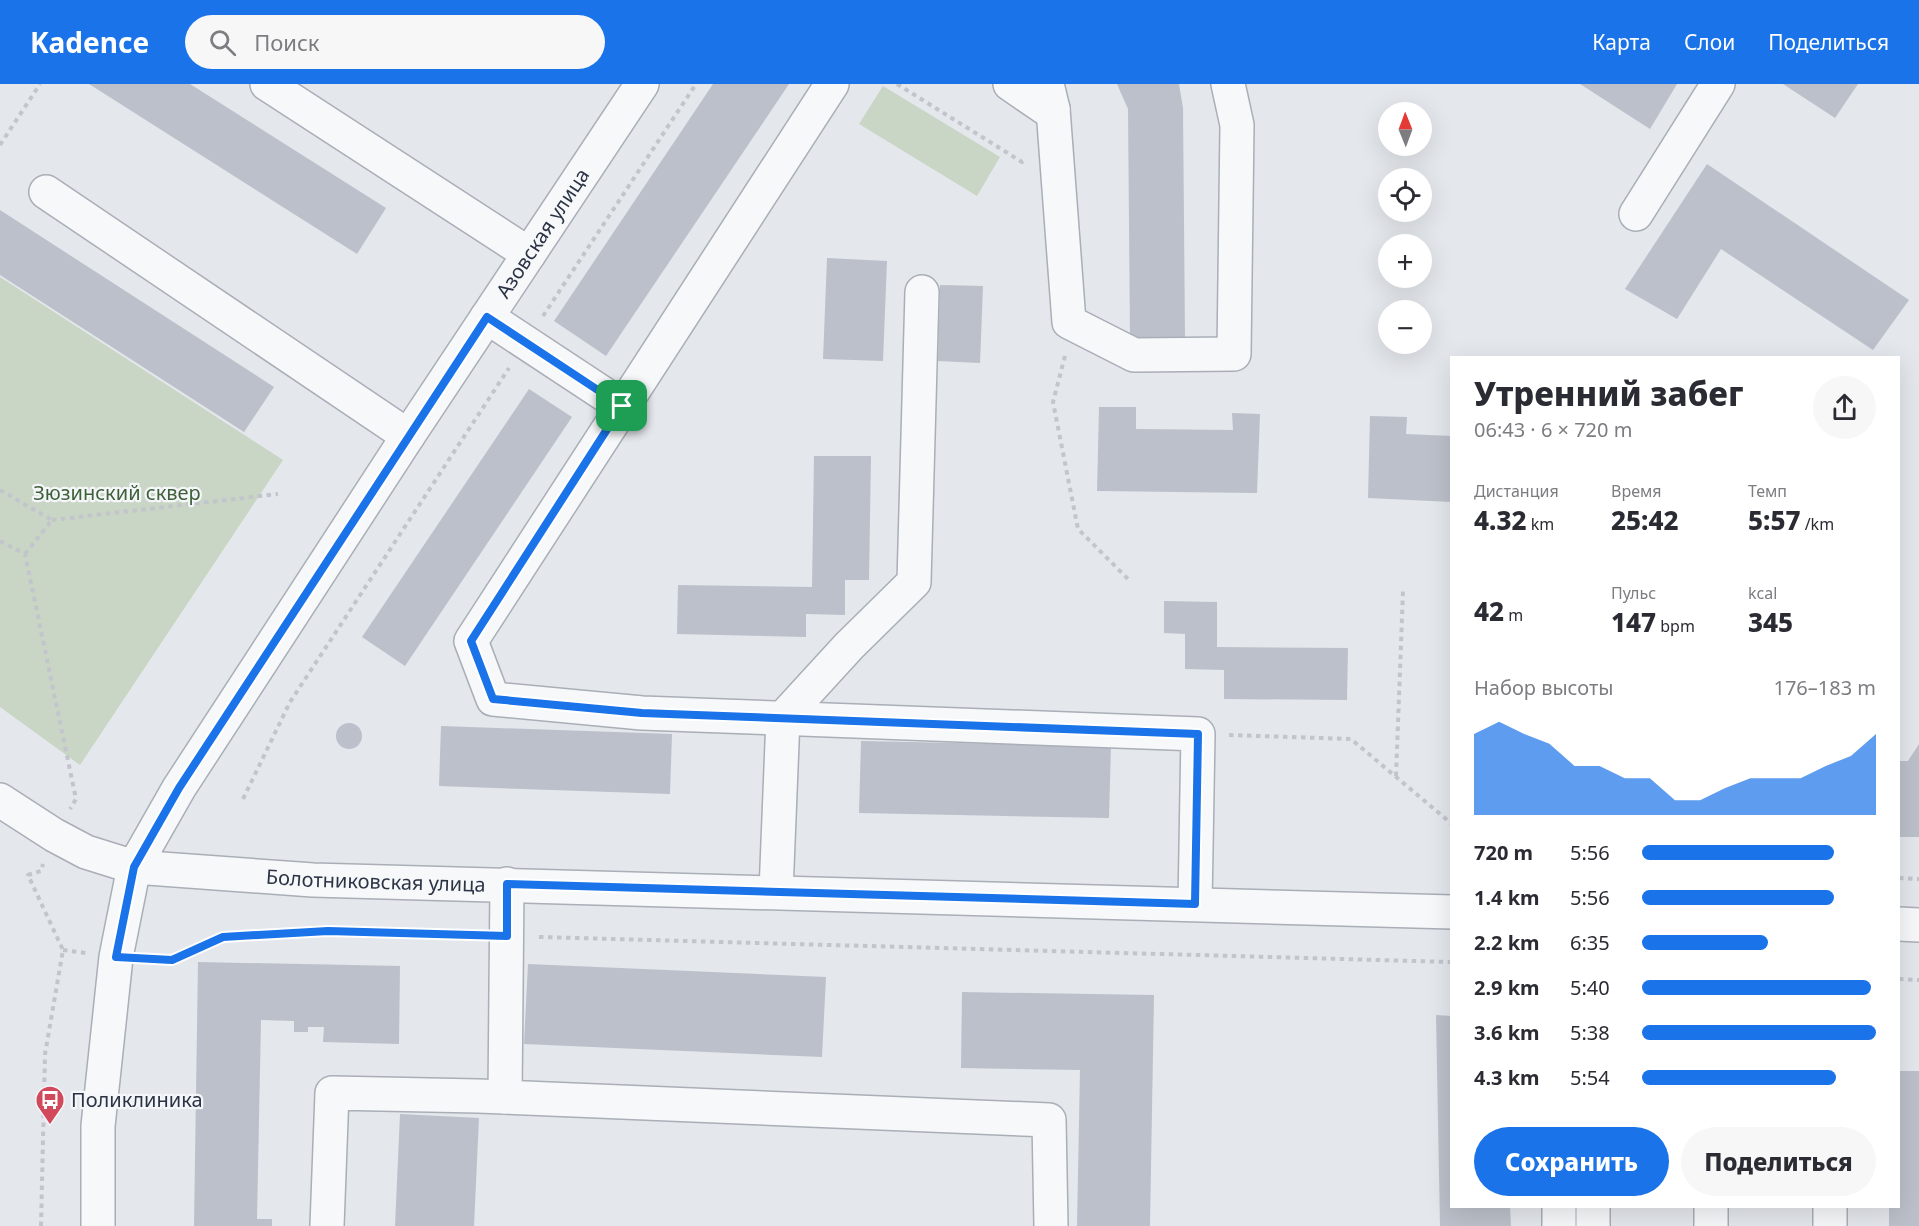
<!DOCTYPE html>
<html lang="ru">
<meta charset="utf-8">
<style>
:root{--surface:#fff;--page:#f7f7f7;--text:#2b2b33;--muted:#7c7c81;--accent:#1a73e8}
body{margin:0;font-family:"Noto Sans",sans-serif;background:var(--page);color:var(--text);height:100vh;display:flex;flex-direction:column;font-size:22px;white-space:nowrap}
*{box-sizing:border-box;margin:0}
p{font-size:20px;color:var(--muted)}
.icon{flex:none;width:33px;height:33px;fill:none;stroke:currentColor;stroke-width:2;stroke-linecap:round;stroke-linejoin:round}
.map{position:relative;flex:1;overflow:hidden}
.panel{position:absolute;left:1450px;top:272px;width:450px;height:852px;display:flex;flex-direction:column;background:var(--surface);border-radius:0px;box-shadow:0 6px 24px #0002}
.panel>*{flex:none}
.needle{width:39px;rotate:359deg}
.tools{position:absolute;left:1378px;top:18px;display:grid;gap:12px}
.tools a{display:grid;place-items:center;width:54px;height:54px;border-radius:50%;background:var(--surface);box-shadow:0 6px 24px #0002;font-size:30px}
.pin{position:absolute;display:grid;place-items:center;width:51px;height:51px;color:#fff;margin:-26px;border-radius:12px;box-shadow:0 3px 9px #0006}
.round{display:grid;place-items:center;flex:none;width:63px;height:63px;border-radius:32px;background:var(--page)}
.summary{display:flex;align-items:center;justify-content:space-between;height:102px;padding:0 24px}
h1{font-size:33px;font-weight:800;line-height:45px}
.stats{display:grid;grid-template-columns:repeat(3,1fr);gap:9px;height:102px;padding:6px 24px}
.stats div{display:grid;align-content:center}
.stats b{font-size:26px;font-weight:800}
.stats small{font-size:16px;font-weight:400}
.stats p{font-size:16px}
.chart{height:168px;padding:12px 24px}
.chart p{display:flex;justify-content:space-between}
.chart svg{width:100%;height:108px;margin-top:6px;fill:var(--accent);opacity:.7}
.button{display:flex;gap:12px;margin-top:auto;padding:12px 24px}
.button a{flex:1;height:69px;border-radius:36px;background:var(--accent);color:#fff;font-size:24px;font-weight:800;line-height:69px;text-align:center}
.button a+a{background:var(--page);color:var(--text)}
ul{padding:0 24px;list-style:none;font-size:20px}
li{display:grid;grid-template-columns:96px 72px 1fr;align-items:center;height:45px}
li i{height:15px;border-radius:8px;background:var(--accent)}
header{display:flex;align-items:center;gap:36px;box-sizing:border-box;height:84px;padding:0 30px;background:var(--accent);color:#fff}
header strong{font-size:28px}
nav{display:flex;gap:33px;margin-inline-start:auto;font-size:21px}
.search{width:420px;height:54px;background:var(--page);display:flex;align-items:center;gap:15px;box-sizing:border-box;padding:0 21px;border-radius:33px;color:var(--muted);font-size:22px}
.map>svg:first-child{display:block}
.green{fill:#c9d6c5}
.building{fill:#bbc0ca}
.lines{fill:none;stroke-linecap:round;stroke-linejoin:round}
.minor-casing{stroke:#a9aeb7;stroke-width:36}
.path{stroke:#c2c5cb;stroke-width:4;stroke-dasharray:4.5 4.5;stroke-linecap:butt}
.minor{stroke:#f7f8fa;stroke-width:33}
.route-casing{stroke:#fff;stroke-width:12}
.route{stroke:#1a73e8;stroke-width:8}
.labels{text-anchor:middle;stroke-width:4.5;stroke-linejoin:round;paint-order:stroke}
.street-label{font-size:20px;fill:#2b3445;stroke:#f4f6f9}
.park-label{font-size:20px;fill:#3f6138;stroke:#f4f6f9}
.poi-label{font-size:20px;fill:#2b3445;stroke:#f4f6f9;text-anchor:start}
</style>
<header>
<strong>Kadence</strong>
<div class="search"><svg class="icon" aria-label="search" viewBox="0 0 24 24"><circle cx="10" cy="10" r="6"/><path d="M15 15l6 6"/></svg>Поиск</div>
<nav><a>Карта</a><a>Слои</a><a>Поделиться</a></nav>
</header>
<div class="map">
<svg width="1919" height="1142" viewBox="0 0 1919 1142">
<rect width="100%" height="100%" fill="#e4e7ec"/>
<path class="green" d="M883 2 1000 73 977 112 859 40Z
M0 193 283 376 80 681 0 623Z"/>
<path class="building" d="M89 0H190L386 124 357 170Z
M713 0H789L606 272 554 237Z
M1117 0H1179L1183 24 1185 254 1130 255 1128 25Z
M1580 0H1677L1650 45Z
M1783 0H1858L1835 34Z
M1707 80 1909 216 1873 266 1721 165 1677 235 1625 205Z
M0 126 274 303 244 348 0 191Z
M827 174 887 177 883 277 823 275Z
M940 201 983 202 980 279 938 277Z
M529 305 572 333 405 582 362 553Z
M1099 323H1136V345L1233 346 1232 329 1260 330 1257 409 1097 407Z
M1370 332 1407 333 1406 350 1452 352V418L1368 414Z
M814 372H871L869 496H845V531L806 530V553L677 550 678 501 812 503Z
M1164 517 1217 518V563L1348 564 1347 616 1224 615V586L1185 585V550L1164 549Z
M336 652a13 13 0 1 1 26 0a13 13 0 1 1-26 0Z
M441 642 672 650 670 710 439 702Z
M861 657 1111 662 1109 734 859 729Z
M1919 660V753H1899V677H1908Z
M198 878 400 882 399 960 323 958 324 943H308V948H294V937L261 936 257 1135H272V1142H194Z
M528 880 826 893 822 973 524 960Z
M962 908 1154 911 1150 1142H1077L1080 986 961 984Z
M1436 931 1452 932V1122H1510L1511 1142H1440Z
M1899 987H1919V1142H1889V1122H1899Z
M400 1030 479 1034 474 1142H395Z"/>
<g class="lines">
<g class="minor-casing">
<g id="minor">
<path d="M267 0 529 170"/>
<path d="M832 0 471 557 493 615 642 629 1198 650 1195 820"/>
<path d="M1010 0 1045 24 1053 25"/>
<path d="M1047 0 1053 25 1069 238 1134 271 1234 270 1237 41 1228 0"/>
<path d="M46 108 408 352"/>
<path d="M1636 130 1718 0"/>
<path d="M487 233 622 322"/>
<path id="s1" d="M0 716 54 751 86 768 134 783 313 796 1452 828"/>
<path d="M776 808 783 634 849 562 914 498 922 208"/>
<path d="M1899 840 1919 841"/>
<path d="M505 1013 507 800"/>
<path d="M1711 1122V1142"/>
<path id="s2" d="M98 1142V1042L116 873 134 783 179 704 408 352 642 0"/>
<path d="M327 1142 332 1009 478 1012 1049 1036 1051 1142"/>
<path d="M1559 1142V1122"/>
<path d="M1593 1142V1122"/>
<path d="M1830 1142V1122"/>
</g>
</g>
<path class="path" d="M897 0 1022 78 1025 74
M0 61 40 0
M543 232 696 0
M1065 272 1053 318 1078 445 1128 495
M0 406 52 436 25 470
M52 436 278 410
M0 457 25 470 76 715 70 725
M1229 651 1351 655 1452 740
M1396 692 1403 507
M243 715 290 618 509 284
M1899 794 1919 795
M539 853 1452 878
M63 866 86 869
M148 875 172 876 223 853 328 847 477 851
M1899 895 1919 896
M41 1142 45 970 63 866 28 791 41 787 43 780"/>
<use href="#minor" class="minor"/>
</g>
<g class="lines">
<g class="route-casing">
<path id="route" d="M487 233 622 322 471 557 493 615 642 629 1198 650 1195 820 507 800V852L328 847 223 853 172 876 116 873 134 783 179 704Z"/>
</g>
<use href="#route" class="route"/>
</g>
<defs>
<g id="bus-pin" transform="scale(1.5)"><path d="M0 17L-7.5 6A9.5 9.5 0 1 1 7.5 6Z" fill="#d1495b" stroke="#f4f6f9"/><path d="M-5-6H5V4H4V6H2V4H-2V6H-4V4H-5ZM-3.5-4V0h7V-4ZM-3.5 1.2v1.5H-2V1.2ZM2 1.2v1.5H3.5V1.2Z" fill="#fff"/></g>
</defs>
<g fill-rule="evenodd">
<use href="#bus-pin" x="50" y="1016"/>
</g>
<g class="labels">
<g class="street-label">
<text dy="7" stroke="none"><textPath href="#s2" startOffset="1116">Азовская улица</textPath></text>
<text dy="7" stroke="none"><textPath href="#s1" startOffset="393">Болотниковская улица</textPath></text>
</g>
<g class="park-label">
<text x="117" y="416">Зюзинский сквер</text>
</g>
<g class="poi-label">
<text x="71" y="1023">Поликлиника</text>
</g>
</g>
</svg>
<div class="tools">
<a><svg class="needle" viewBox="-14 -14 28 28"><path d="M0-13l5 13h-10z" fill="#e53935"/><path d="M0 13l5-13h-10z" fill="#7c7c81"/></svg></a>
<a><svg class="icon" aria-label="locate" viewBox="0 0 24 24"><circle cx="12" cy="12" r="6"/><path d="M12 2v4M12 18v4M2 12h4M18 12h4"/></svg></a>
<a>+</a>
<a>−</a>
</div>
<div class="pin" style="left:622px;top:322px;background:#1e9e55"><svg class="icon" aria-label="arrive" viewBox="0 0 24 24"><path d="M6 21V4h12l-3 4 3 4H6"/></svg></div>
<section class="panel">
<div class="summary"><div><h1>Утренний забег</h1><p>06:43 · 6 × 720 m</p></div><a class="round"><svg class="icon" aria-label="share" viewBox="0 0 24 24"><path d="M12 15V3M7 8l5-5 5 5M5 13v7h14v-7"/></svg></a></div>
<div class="stats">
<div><p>Дистанция</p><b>4.32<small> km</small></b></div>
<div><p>Время</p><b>25:42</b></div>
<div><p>Темп</p><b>5:57<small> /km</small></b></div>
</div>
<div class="stats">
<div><b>42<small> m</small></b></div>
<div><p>Пульс</p><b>147<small> bpm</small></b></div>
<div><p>kcal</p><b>345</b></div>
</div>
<div class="chart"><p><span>Набор высоты</span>176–183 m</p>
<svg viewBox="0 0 160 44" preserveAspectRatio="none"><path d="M0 44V11L10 6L20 11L30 15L40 24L50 24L60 29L70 29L80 38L90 38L100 33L110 29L120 29L130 29L140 24L150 20L160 11V44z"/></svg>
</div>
<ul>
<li><b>720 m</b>5:56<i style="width:82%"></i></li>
<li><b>1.4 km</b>5:56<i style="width:82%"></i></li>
<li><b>2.2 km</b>6:35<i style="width:54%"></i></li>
<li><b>2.9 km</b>5:40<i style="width:98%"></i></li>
<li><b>3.6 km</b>5:38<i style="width:100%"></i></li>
<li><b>4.3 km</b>5:54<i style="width:83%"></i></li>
</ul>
<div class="button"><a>Сохранить</a><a>Поделиться</a></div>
</section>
</div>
